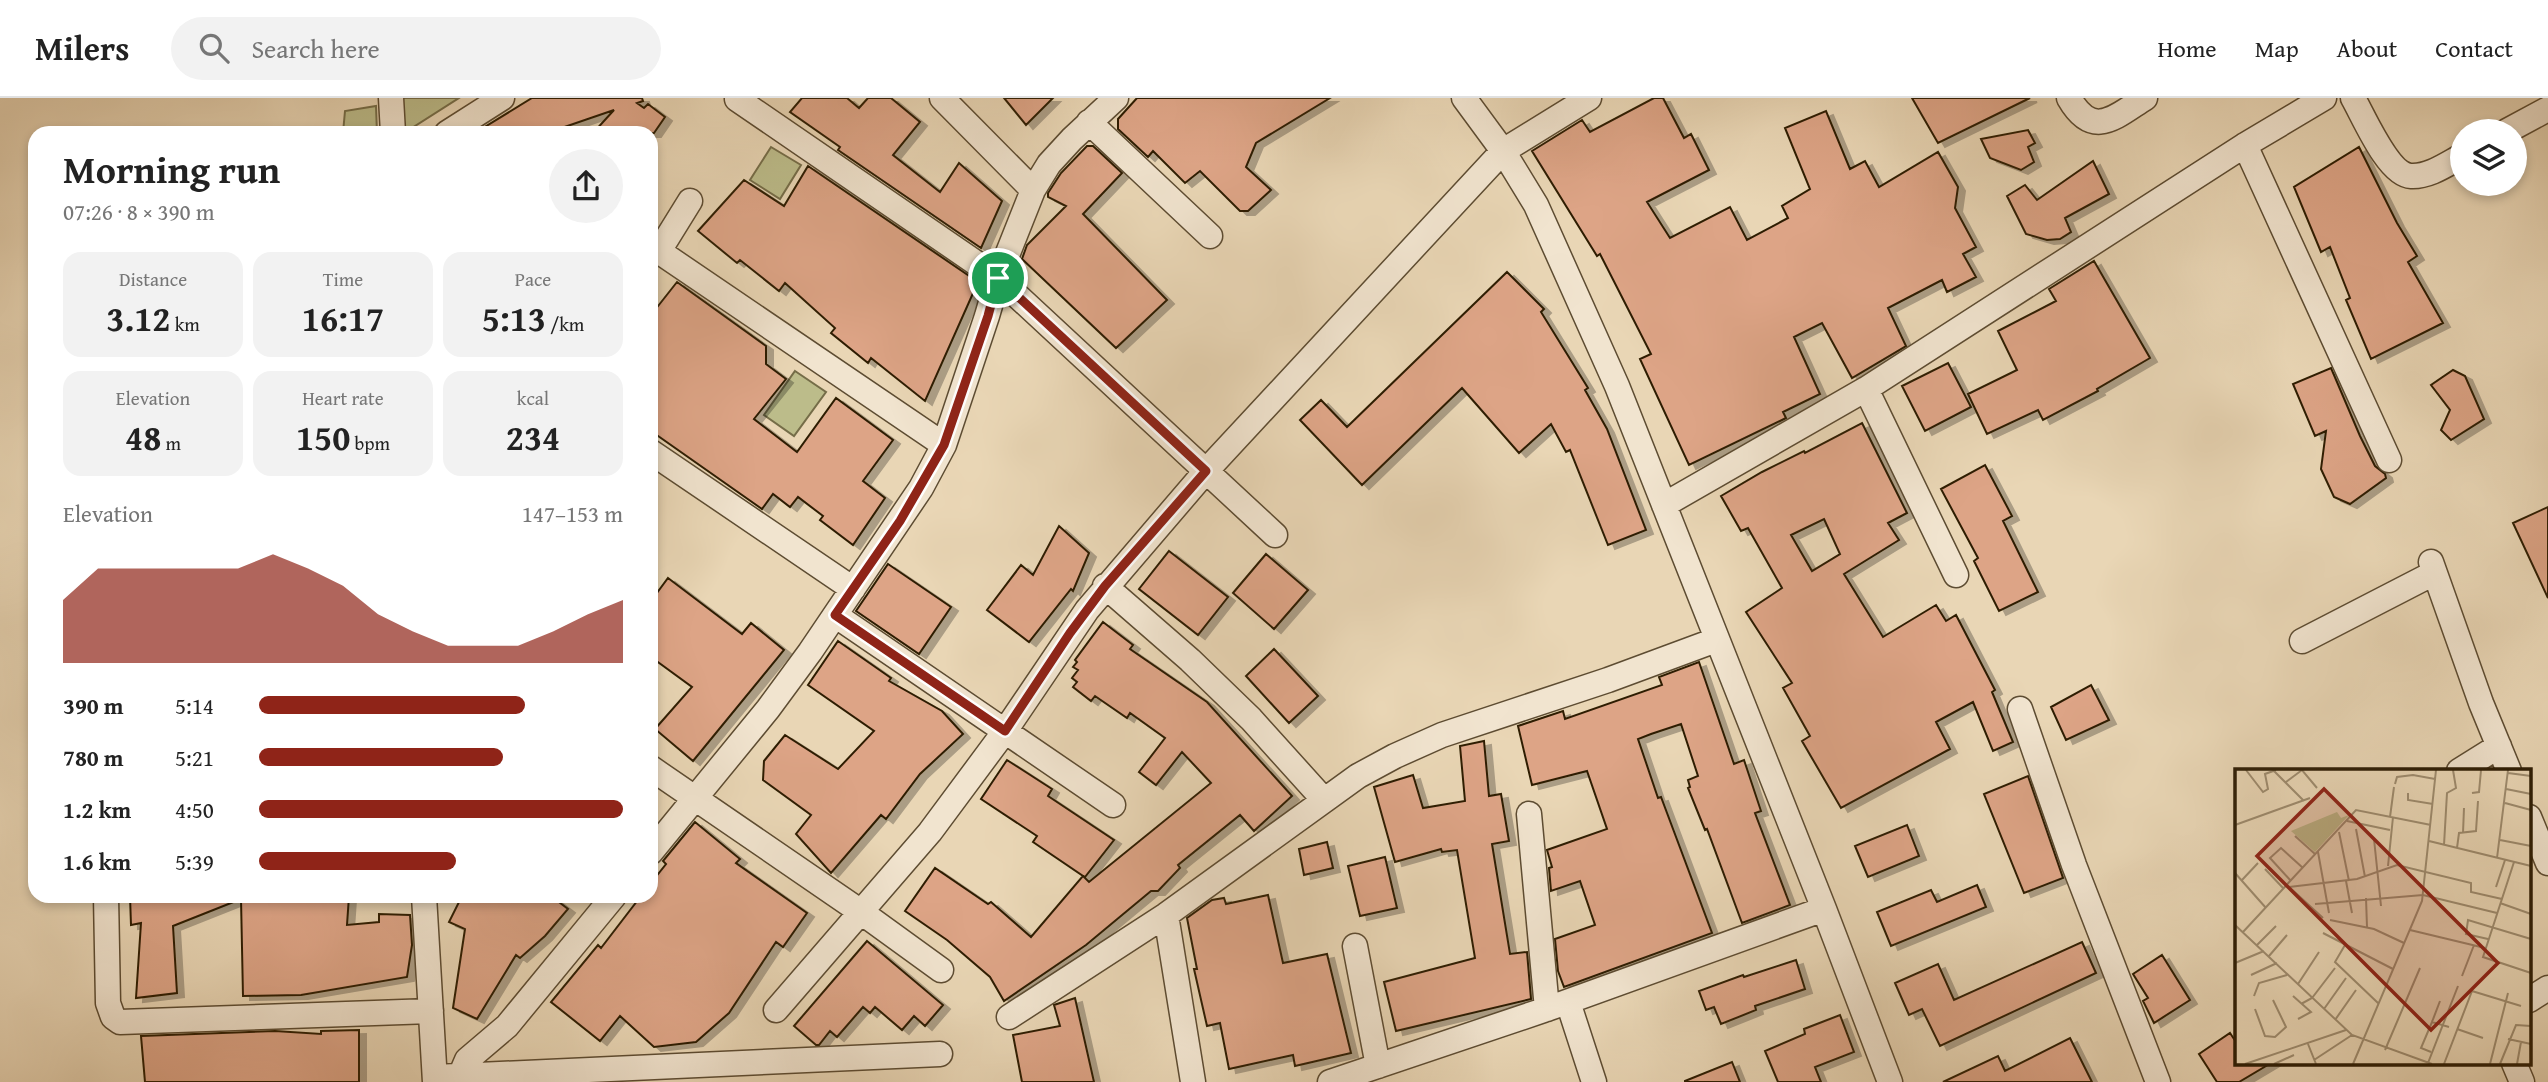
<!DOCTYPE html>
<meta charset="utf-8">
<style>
:root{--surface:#fff;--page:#f2f2f2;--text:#222;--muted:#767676;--line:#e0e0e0;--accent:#8f2418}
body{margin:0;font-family:"Gentium Book Plus",serif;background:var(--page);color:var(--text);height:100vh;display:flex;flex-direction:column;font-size:26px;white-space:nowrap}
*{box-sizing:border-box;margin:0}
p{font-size:23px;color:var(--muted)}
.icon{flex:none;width:38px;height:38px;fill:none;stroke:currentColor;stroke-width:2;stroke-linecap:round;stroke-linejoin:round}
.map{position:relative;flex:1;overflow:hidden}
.side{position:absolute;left:28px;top:28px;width:630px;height:777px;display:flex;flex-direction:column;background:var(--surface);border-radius:21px;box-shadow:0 4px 10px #0003}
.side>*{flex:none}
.buttons{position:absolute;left:2450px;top:21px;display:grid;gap:14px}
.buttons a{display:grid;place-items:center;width:77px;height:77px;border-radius:50%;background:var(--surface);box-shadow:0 4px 10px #0003;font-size:35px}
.pin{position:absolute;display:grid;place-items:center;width:60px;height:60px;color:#fff;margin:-30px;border:4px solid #fff;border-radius:50%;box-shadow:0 2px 7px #0007}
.round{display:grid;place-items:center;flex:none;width:74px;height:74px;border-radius:37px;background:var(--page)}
.head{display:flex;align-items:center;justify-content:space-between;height:119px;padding:0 35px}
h1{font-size:38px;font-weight:700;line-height:52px}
.metrics{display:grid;grid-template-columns:repeat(3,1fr);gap:10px;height:119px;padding:7px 35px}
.metrics div{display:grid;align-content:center;border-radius:18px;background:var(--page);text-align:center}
.metrics b{font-size:35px;font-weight:700}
.metrics small{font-size:19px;font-weight:400}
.metrics p{font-size:19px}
.chart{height:196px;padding:14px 35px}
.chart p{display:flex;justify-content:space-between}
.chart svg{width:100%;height:126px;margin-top:7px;fill:var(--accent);opacity:.7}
ul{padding:0 35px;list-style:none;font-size:23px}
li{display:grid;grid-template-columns:112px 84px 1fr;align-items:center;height:52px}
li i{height:18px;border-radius:9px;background:var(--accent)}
header{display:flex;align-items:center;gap:42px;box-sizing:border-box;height:98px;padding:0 35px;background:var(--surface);border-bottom:2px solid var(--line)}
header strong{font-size:33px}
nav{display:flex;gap:38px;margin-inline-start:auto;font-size:24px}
.search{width:490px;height:63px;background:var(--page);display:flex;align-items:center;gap:18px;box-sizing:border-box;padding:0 24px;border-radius:38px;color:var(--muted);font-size:26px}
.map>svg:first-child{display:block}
.green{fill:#bcbc8a;stroke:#756d48;stroke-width:2}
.building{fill:#dda486;stroke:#2e1e06;stroke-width:2;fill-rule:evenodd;filter:url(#shadow)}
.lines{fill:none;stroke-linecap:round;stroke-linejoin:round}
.minor-casing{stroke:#5d4c32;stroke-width:27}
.minor{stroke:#f1e4cf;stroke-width:24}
.route-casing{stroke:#fff;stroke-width:14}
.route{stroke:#8f2418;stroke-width:9}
.inset-road{fill:none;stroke:#9e8c6f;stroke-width:2}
.view{fill:#8f2418;fill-opacity:0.15;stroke:#8f2418;stroke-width:3.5}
.inset-edge{fill:none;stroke:#2e1e06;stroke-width:3.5}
</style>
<header>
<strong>Milers</strong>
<div class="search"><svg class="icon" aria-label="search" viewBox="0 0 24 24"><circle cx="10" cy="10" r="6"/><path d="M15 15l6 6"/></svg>Search here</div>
<nav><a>Home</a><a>Map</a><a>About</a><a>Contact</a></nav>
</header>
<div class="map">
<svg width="2548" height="984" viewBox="0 0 2548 984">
<defs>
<filter id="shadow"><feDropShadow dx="7" dy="4" stdDeviation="0" flood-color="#0004"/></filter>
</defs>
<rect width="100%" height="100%" fill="#e9d6b5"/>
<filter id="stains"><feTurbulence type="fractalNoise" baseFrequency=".00286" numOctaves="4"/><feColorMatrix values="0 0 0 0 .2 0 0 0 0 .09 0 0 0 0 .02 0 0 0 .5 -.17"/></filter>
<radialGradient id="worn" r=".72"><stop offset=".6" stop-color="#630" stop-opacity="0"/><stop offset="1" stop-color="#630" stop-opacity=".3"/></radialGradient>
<path class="green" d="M400 0H459L404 35Z
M376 8 377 35H343L345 13Z
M771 49 801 67 780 101 750 82Z
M795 273 826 294 794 338 764 317Z"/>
<path class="building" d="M532 0H642L643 3 637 5 644 10 648 6 665 19 654 35H593L614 12 547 35H475Z
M802 0H847L859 10 868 0H891L920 24 893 57 940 94 959 65 1002 103 981 150 838 52 840 49 790 14Z
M1004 0H1053L1026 27Z
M1137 0H1330L1256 45 1246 69 1271 92 1248 113H1240L1200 73 1185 85 1153 53 1148 59 1118 31V21Z
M1654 0H1663L1684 40 1691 36 1709 72 1647 104 1670 140 1730 109 1747 142 1788 120 1782 108 1810 91 1785 30 1826 13 1850 71 1865 63 1879 89 1938 54 1958 89 1955 110 1976 149 1963 156 1976 179 1947 194 1942 182 1888 210 1906 248 1852 280 1822 225 1794 239 1820 296 1783 314 1786 320 1784 321 1689 367 1640 261 1651 256 1600 156 1597 158 1532 53 1582 22 1590 34Z
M1912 0H2030L1938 45Z
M2028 32 2035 45 2028 49 2034 64 2021 72 1990 60 1981 41Z
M1087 48H1093L1122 75 1083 116 1167 202 1116 250 1022 161 1027 147 1066 108 1048 99V95L1061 75Z
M2359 49 2397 125 2417 158 2408 164 2443 225 2371 261 2346 202 2350 200 2330 149 2321 154 2294 89Z
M2093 63 2109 96 2065 120 2071 134 2060 141 2047 142 2026 136 2007 98 2025 87 2037 102Z
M808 68 978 184 925 303 871 260 868 265 831 235 835 230 785 185 779 193 740 162 737 165 698 133 744 82 784 108Z
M2094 163 2150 260 2097 291 2098 293 2043 322 2038 312 1987 336 1968 296 2017 272 1998 233 2056 203 2049 191Z
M1507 174 1544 211 1541 214 1588 290 1585 292 1607 331 1646 432 1608 447 1570 352 1566 354 1551 326 1519 355 1462 290 1362 387 1300 322 1321 302 1347 329Z
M677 184 766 248V266L786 281 754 321 797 354 836 300 893 342 863 383 885 400 853 447 820 422 823 418 798 399 790 409 773 396 762 411 651 333V217Z
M1948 265 1971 309 1925 333 1902 288Z
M2331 270 2360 338 2375 368 2385 376 2386 380 2350 406 2334 399 2321 371 2326 333 2315 338 2293 286Z
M2453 272 2465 278 2484 321 2451 342 2441 332 2450 312 2431 287Z
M1862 325 1907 415 1888 425 1899 442 1844 476 1883 539 1936 507 1946 523 1956 517 1995 592 1992 594 2013 644 1993 653 1973 604 1936 624 1950 651 1841 710 1802 643 1810 638 1783 590 1792 585 1746 514 1782 490 1748 430 1741 433 1721 398 1762 374 1804 353 1805 355ZM1824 421 1840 456 1812 473 1791 437Z
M1985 367 2012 418 2003 423 2038 494 1999 513 1974 463 1978 460 1941 391Z
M2548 409V500L2513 425Z
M1059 428 1089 455 1073 493 1071 491 1029 544 987 512 1021 467 1033 477Z
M1169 453 1228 499 1198 537 1139 491Z
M1266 456 1308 492 1274 531 1233 495Z
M888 466 951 509 919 556 856 513Z
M668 480 742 536 751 525 784 552 693 663 655 631 692 589 651 559V503Z
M1103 524 1133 547 1130 551 1207 604 1292 698 1254 733 1240 717 1178 767 1180 770 1158 793H1151L1086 847 1004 903 990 879 947 842 905 813 935 770 988 806 991 804 1031 839 1083 778 1033 744 1037 738 981 701 1007 662 1052 691 1048 698 1114 742 1085 779 1083 778 1089 784 1211 685 1182 654 1156 687 1139 674 1165 640 1130 615 1127 620 1095 598 1091 603 1073 589 1077 584 1072 580 1078 572 1073 569 1077 564 1075 562Z
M838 543 891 580 889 583 942 613 963 636 920 676 886 721 881 717 831 775 796 736 811 717 763 682 764 663 785 637 838 671 874 633 808 587Z
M1274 551 1318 598 1289 625 1246 578Z
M1699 564 1734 666 1744 662 1761 713 1755 715 1790 807 1742 825 1707 731 1705 732 1688 690 1690 689 1688 682 1698 678 1681 626 1651 636 1638 641 1658 700 1661 699 1712 835 1564 889 1558 873 1555 841 1595 827 1580 783 1551 793 1549 770 1552 769 1547 752 1607 731 1587 673 1532 687 1518 628 1563 613 1565 621 1662 587 1659 579Z
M2091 587 2109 622 2066 642 2051 609Z
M1484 643 1489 698 1501 696 1509 743 1492 746 1510 856 1527 854 1531 901 1396 933 1384 884 1475 860 1457 752 1442 754 1441 751 1395 764 1374 689 1413 677 1423 710 1465 703 1460 648Z
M2028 678 2063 780 2024 795 1984 696Z
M695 724 740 761 736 765 807 815 783 849 776 844 729 915 696 944 654 949 620 918 600 943 551 904 598 847 601 850 641 798H651V785L666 766 663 763Z
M1907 727 1919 758 1868 779 1855 748Z
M1327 744 1333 770 1304 777 1299 751Z
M1385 759 1397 810 1360 818 1348 768Z
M1977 787 1986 809 1891 848 1877 814 1931 792 1937 804Z
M1268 797 1283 865 1327 856 1351 955 1295 968 1293 957 1229 971 1220 925 1207 928 1194 871H1197L1187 820 1212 802 1224 800 1226 806Z
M130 798H349L347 827 379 824V816L410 817 412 847 407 879 301 897 243 898 241 801 173 828 177 895 136 900 141 825 131 827Z
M462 798H551L568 811 545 838 520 860 516 857 477 921 453 910 465 831 449 824Z
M867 843 943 907 925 928 914 918 902 932 875 909 870 915 863 909 837 939 830 933 819 947H816L794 928Z
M2082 844 2096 875 1940 948 1922 911 1909 917 1895 885 1938 866 1954 902Z
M2162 857 2190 902 2154 925 2143 903 2148 900 2133 876Z
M1796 862 1805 891 1755 908 1756 912 1721 926 1714 909 1706 912 1699 893 1743 877 1744 879Z
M1075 900 1094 984H1022L1013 937 1060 928 1054 907Z
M1840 917 1854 954 1815 969 1821 984H1778L1765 953 1805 936 1804 931Z
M359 932V984H145L141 938 275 933 321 936V933Z
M2230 935 2236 944V965H2271L2239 984H2217L2199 956Z
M2070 940 2092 984H1943L1998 958 2005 973Z
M1732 964 1740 984H1685V983Z"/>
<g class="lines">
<g class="minor-casing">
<path id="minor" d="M391 0 393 35
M942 0 1033 92
M1464 0 1503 53 1536 107 1617 288 1824 811 1890 984
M2069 0C2093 42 2115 19 2145 0
M2353 0C2364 19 2388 77 2411 78 2429 79 2447 66 2462 58
M737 1 998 180 1275 437
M1089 24 1210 138
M2507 33 2548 11
M447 35 502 0
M2245 47 2389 362
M651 148 944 347
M659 153 690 103
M1866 291 1956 477
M651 354 853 491
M1664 407 1866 291 2245 47 2324 0
M2431 464 2481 605 2509 673
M1105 488 1190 562 1251 621 1324 702
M835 517 1113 707
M2302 543 2434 475
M2020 611 2074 767 2158 984
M651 670 861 814 941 872
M2459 673 2499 648
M1529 716 1547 911
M2529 719 2548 765
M651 754 768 611 810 554 921 390 944 347 987 218 998 180 1033 92 1049 66 1072 41 1116 0
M106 798 108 905 113 919 120 924 431 913
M424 798 435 984
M1166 817 1193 984
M1355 848 1378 968
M2529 902 2548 890
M1568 904 1594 984
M776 912 930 734 1005 633 1087 512 1206 373 1503 53 1589 0
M1009 919 1166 817 1358 678 1395 658 1442 637 1608 582 1716 542
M2514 965 2522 984
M461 976 467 962 507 928 614 798
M435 979 940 956
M1330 984 1547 911 1824 811"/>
</g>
<use href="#minor" class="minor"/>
</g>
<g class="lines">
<g class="route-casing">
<path id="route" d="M998 180 1206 373 1105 488 1070 535 1005 633 835 517 900 423 944 347 988 218Z"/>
</g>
<use href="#route" class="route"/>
</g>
<g transform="translate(2235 671)">
<rect width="296" height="296" fill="#e9d6b5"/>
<path d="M102 43 106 49 114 46 80 83 56 62Z" fill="#bcbc8a"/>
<path class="inset-road" d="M11 1 28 23 33 20 30 5 41 1M38 1 69 32M273 4 296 7M51 13 67 1 82 19M160 15 162 8 178 6 200 10M271 20 296 25M173 24V31L198 35M237 24 244 23 246 1M270 34 296 41M155 48 159 18M112 52 155 61M0 56 75 29M121 60 130 108M104 63 114 112M228 64 229 39M60 67 80 85M139 70 146 137M265 71 296 77M194 72 296 97M209 76 212 24 221 19 218 1M222 79 224 64 241 62 243 32M83 83 94 144M262 89 273 1M279 93 248 188 296 204M153 97 158 48M30 100 49 120M0 104 31 139M7 111 23 94M56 112 35 89 46 79 68 99M111 112 117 144M53 117 88 149M54 118 122 110 162 96 236 114V123L267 130M261 118 270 91M131 129 132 158M265 134 296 145M80 135 188 126 262 144M95 151 139 160 169 174M0 156 117 266 197 295M175 161 250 179M8 163 121 41 196 56M88 164 158 200M253 170 231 165 233 151 296 170M22 176 41 157M110 176 100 193 143 234M34 187 52 166M0 194 29 182M16 206 42 194M227 207 239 176M63 215 84 183M19 227 24 214 52 206M58 227 76 243 63 250M66 235 77 229 100 199M20 240 30 267 40 268 51 258 38 231M89 240 111 209M100 251 121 221M197 253 205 232M222 260 248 269M273 270 296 275M73 275 81 295M150 281 185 199M196 283 186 279 197 253 214 258M79 291 117 266M193 294 223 217M10 295 111 261M39 295 59 286M118 295 187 132 201 1M209 295 237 222 286 237M255 295 273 224M265 295 281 256 296 257M282 295 286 273"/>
<path class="view" d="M89 20 263 194 196 261 22 87Z"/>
<rect width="296" height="296" class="inset-edge"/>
</g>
<rect width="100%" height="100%" filter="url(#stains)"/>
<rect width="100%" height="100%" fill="url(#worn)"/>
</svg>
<div class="buttons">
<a><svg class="icon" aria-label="layers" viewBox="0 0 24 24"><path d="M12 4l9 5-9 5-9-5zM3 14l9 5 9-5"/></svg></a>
</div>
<div class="pin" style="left:998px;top:180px;background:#1e9e55"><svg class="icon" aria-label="arrive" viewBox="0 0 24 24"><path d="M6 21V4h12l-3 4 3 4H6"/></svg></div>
<section class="side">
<div class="head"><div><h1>Morning run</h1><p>07:26 · 8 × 390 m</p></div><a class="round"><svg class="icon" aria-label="share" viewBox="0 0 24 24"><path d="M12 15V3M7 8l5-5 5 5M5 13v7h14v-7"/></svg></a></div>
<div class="metrics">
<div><p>Distance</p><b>3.12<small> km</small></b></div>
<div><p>Time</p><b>16:17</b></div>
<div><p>Pace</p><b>5:13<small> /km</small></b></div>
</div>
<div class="metrics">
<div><p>Elevation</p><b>48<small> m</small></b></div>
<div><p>Heart rate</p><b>150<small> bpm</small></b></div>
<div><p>kcal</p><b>234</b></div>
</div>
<div class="chart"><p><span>Elevation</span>147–153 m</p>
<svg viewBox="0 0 160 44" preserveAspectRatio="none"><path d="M0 44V22L10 11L20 11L30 11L40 11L50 11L60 6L70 11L80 17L90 27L100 33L110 38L120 38L130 38L140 33L150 27L160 22V44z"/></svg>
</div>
<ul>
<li><b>390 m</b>5:14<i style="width:73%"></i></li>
<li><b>780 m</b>5:21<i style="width:67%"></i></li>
<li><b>1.2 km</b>4:50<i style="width:100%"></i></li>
<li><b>1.6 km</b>5:39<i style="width:54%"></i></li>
</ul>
</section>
</div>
